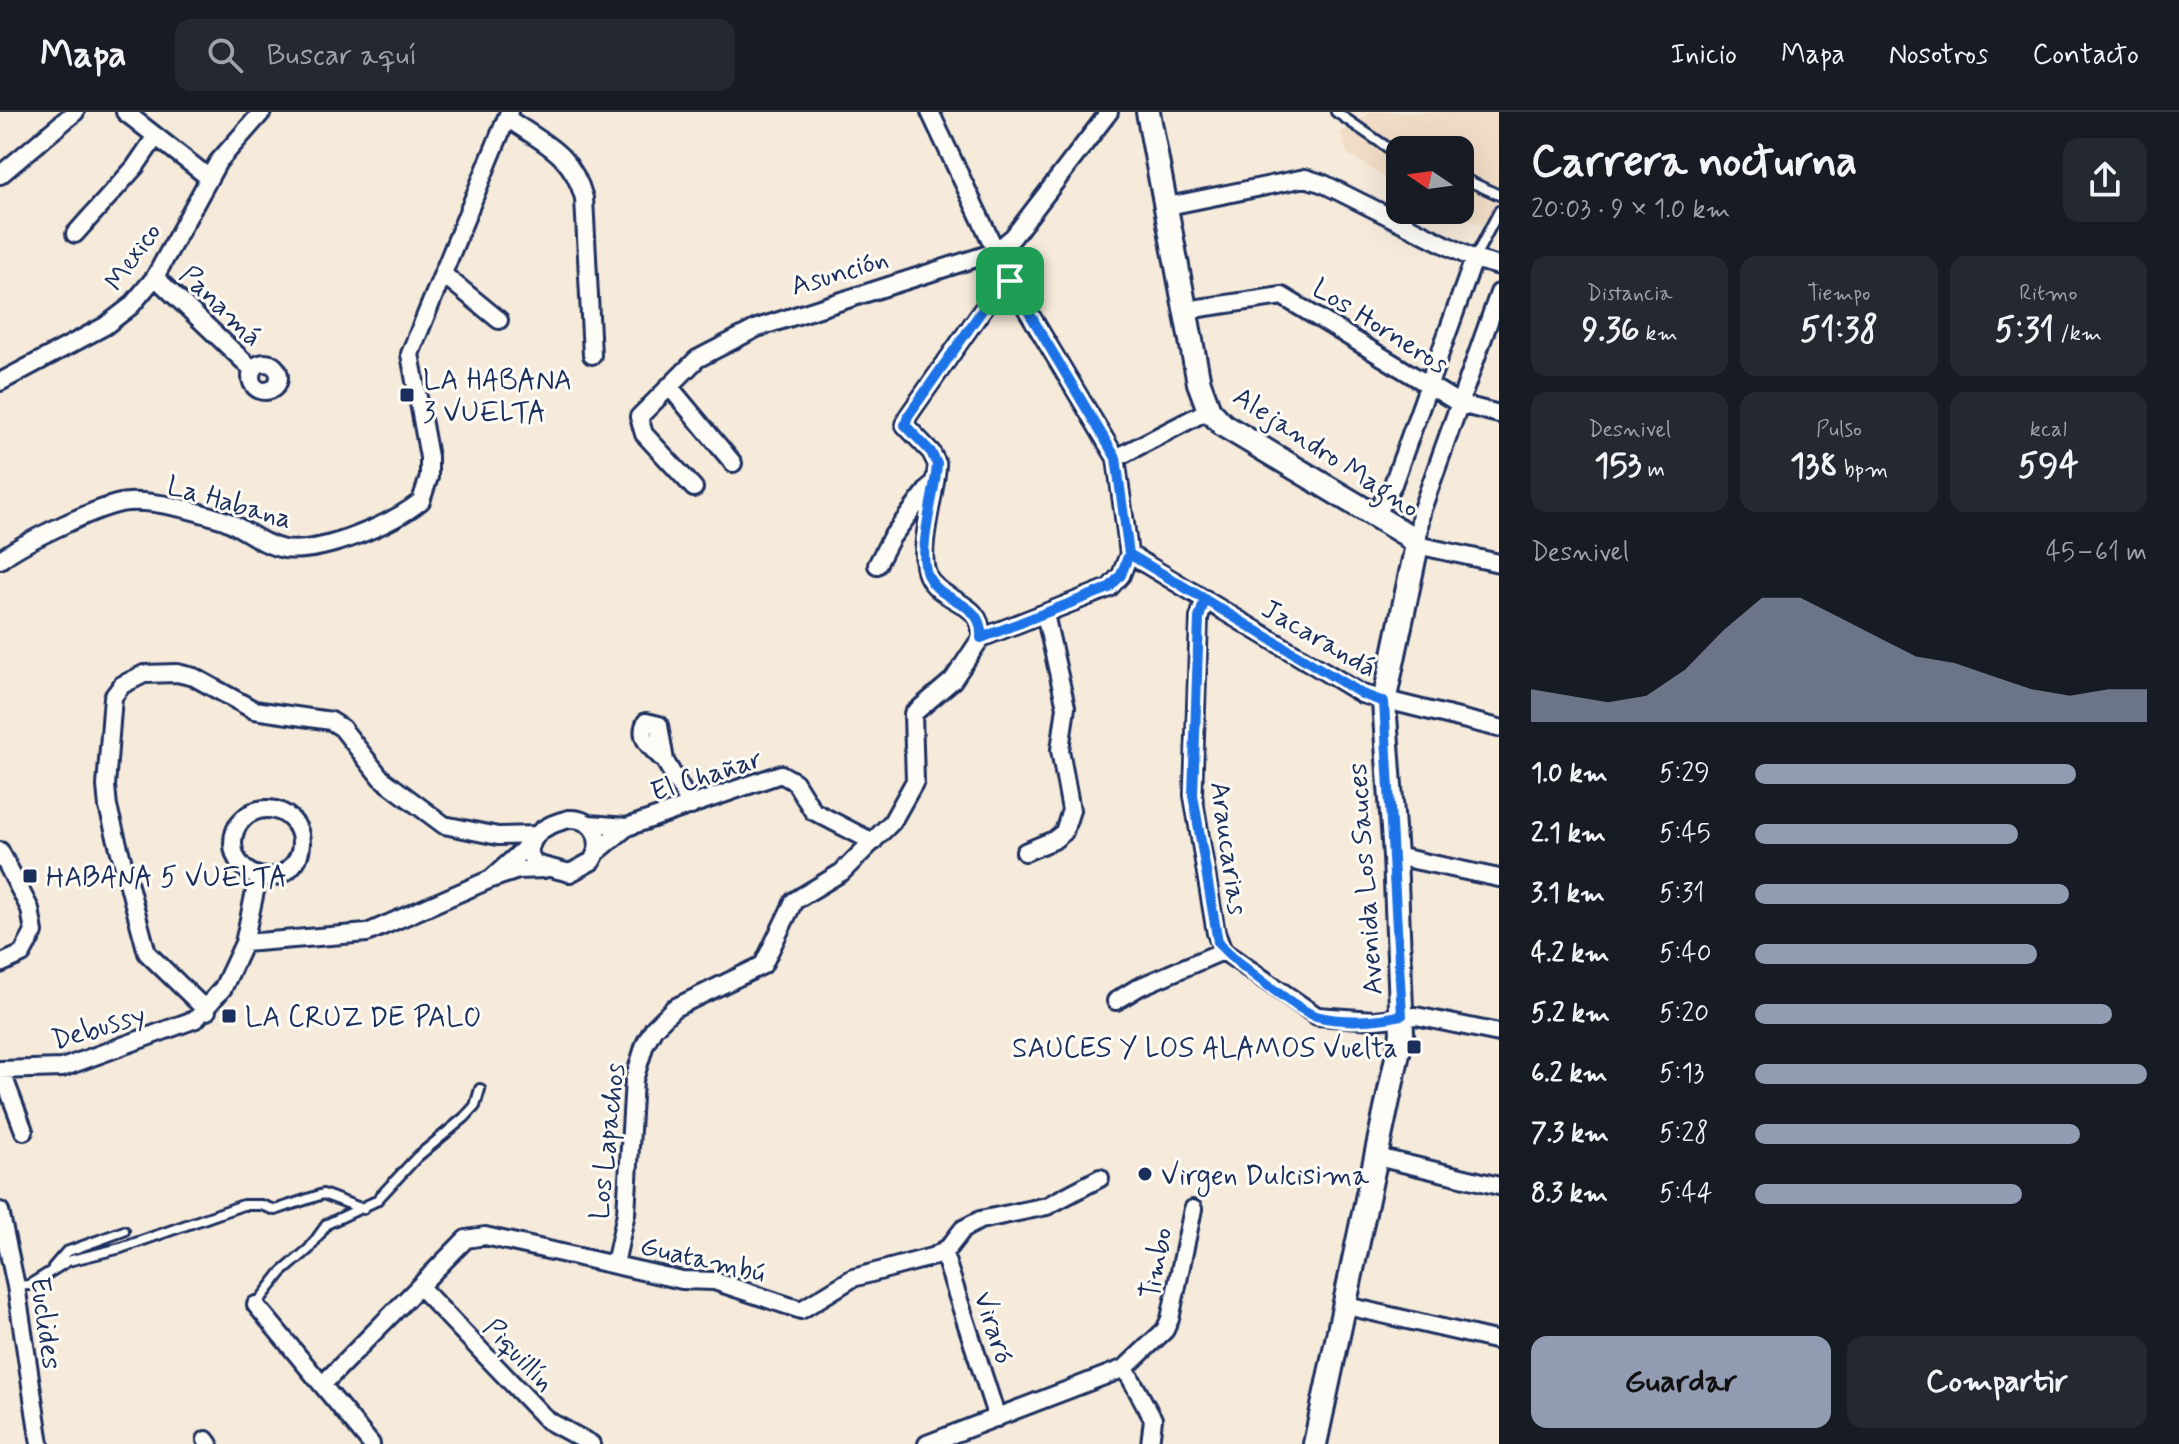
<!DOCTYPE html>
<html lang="es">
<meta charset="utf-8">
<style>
:root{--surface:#171b24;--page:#242831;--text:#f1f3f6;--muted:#9ea1a6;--line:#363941;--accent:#919bb2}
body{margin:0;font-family:Mynerve,sans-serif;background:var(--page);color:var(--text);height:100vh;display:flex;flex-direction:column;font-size:30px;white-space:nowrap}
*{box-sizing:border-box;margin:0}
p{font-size:26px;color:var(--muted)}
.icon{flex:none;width:44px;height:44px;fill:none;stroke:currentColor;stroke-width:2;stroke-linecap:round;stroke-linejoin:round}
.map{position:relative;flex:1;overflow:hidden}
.drawer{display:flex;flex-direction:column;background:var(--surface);width:680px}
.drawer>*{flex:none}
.needle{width:52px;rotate:283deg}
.controls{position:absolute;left:1386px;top:24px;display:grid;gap:16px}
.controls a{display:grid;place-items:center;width:88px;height:88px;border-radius:16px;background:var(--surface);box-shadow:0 8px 32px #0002;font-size:40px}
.pin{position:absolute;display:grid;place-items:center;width:68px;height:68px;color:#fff;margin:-34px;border-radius:16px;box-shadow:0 4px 12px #0006}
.round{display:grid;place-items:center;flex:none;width:84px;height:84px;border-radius:16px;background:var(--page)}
.headline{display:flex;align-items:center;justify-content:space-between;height:136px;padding:0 32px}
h1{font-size:44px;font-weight:700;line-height:60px}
.metrics{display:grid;grid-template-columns:repeat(3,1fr);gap:12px;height:136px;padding:8px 32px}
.metrics div{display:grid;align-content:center;border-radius:16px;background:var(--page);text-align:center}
.metrics b{font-size:34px;font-weight:700}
.metrics small{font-size:22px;font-weight:400}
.metrics p{font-size:22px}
.chart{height:224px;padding:16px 32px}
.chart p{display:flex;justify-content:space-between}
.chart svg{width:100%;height:144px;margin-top:8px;fill:var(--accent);opacity:.7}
.cta{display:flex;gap:16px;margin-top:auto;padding:16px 32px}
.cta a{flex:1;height:92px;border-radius:16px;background:var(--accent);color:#111;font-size:32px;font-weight:700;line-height:92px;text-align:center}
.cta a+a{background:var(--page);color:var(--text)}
ul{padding:0 32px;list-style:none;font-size:26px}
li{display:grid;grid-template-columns:128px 96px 1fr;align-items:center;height:60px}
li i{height:20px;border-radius:10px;background:var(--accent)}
header{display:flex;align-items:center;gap:48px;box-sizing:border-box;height:112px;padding:0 40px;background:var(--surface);border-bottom:2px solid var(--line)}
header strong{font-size:38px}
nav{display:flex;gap:44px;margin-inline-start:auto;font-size:28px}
.search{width:560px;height:72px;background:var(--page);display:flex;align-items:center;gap:20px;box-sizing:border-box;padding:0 28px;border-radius:16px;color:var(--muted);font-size:30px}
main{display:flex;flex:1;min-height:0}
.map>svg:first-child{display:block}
.built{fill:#f1ddc6}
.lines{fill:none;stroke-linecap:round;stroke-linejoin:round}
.lane-casing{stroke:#1b2f5e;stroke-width:14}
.street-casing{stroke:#1b2f5e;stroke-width:22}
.secondary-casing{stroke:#1b2f5e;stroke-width:28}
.lane{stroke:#fdfcf7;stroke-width:8}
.street{stroke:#fdfcf7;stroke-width:16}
.secondary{stroke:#fdfcf7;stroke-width:22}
.route-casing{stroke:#fff;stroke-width:16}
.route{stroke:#1a73e8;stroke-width:10}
.poi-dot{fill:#1b2f5e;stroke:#fdfcf7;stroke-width:3}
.labels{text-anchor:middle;stroke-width:6;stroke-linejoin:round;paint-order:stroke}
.street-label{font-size:28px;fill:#1b2f5e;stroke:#fdfcf7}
.poi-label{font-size:28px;fill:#1b2f5e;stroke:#fdfcf7;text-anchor:start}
</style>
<header>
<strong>Mapa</strong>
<div class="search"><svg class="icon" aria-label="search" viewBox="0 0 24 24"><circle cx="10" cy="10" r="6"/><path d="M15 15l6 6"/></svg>Buscar aquí</div>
<nav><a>Inicio</a><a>Mapa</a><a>Nosotros</a><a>Contacto</a></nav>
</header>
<main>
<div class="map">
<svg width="1499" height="1332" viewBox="0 0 1499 1332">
<rect width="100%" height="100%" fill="#f6eada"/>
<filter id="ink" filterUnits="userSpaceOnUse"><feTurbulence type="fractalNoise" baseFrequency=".0125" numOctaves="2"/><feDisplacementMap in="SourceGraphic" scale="16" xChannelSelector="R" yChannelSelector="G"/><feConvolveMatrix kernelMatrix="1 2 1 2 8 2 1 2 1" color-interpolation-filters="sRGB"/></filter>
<g filter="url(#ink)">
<path class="built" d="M1370 0H1499V109L1494 119 1448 98H1460V38H1400V76L1347 41 1341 21Z"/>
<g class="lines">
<g class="lane-casing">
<path id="lane" d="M1336 0 1400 44
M1460 65 1499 83
M1474 147 1499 99
M53 1155 66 1140 124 1119
M16 1174 29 1173 68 1149 121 1136 243 1093H261L275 1098 323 1082 363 1097
M256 1193 281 1161 309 1137 327 1112 376 1089 417 1045 465 1005 475 994 480 977"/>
</g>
<g class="street-casing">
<path id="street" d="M125 0 208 65
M930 0 1010 169 1116 346 1129 442
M507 6C543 31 572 41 584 86L592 243
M0 63 75 0
M1168 94 1305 66 1324 72 1474 147 1499 154
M75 122 135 55 156 24
M444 163 499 208
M155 165 253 258
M1499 181 1421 400 1417 433 1499 451
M1186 198 1282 184 1460 292 1499 302
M251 265a14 14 0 1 1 28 0a14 14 0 1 1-28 0Z
M0 270 105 214 131 194 155 165 218 50 262 0
M669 274 733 351
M1116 346 1209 298
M694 376 644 322 639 305 697 247 757 216 995 140 1013 125 1109 0
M1375 403 1393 372 1474 147
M1129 442 1362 582 1499 616
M0 448C19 432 104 391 128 390 157 388 196 399 224 408 244 416 262 433 284 437 322 442 391 413 421 389L429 365V345L410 242 509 0
M877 453 891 426 935 368
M1205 487 1199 506 1193 683 1216 821 1223 839 1317 904 1374 908 1416 904 1499 921
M981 526C984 488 942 492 928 464 916 440 936 380 937 352L931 340 905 313 908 304 990 187 1010 169
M665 649C654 638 637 627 646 610L659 613 665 649 691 694
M233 731a34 34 0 1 1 68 0a34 34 0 1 1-68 0Z
M569 707C594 706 605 728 592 749L570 761 535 752 529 741C532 719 549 712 569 707Z
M589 712 627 715 598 739
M627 715 781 662 795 670 813 699 873 730
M532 730 491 767 518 758 544 757
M0 739 30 797 34 820 22 842 0 852
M1025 740 1054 728 1064 720 1071 698 1060 638 1066 595 1045 502
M1395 744 1499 766
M244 831 367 821 491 767
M1116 889 1139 875 1223 839
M207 899 147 841 108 695 106 674 113 585 122 573 144 562 177 561 194 565 254 598 331 609 342 616 381 666 444 713 498 724 536 723
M0 958 62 956 196 907 223 876 244 831 258 765
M1 958 24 1019
M1377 1045 1499 1074
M0 1099 16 1174 40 1332
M943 1139 997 1306
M615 1152 626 1101 634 968 645 932 654 916 674 896 763 853 794 789 842 760 892 710 915 669 913 602 953 568 981 526 1109 476 1121 463 1129 442
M420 1175 547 1308 591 1332
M256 1193 371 1332
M1347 1194 1499 1229
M322 1273 458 1135 466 1127 485 1124 682 1168 714 1169 801 1198 853 1166 935 1144 949 1135 963 1117 980 1108 1047 1094 1100 1066
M206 1328 209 1332
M927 1332 1125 1256
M1150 1332 1153 1307 1125 1256 1165 1218 1170 1207 1193 1097"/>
</g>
<g class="secondary-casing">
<path id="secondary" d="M1148 0 1199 271 1209 298 1223 313 1407 423 1417 433 1384 590 1395 744 1402 922 1315 1332"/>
</g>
<use href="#lane" class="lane"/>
<use href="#street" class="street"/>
<use href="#secondary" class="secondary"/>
</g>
</g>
<g class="lines" filter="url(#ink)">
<g class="route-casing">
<path id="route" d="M1010 169 990 187 908 304 905 313 931 340 937 352C936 380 916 440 928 464 941 492 984 488 981 526L1109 476 1121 463 1129 442 1362 582 1384 590 1402 903C1377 909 1342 911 1316 904 1301 900 1226 844 1218 830L1193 683 1199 506 1205 487 1129 442 1116 346 1010 169"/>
</g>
<use href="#route" class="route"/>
</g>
<g class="poi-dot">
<rect x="399" y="275" width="16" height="16" rx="4"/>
<rect x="22" y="756" width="16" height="16" rx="4"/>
<rect x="221" y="896" width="16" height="16" rx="4"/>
<rect x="1406" y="927" width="16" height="16" rx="4"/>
<circle cx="1145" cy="1062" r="8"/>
</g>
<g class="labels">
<g class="street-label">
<text transform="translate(132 144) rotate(-55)" y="10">Mexico</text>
<text transform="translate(839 159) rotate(-17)" y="10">Asunción</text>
<text transform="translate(222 193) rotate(44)" y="10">Panamá</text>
<text transform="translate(1381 213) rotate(32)" y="10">Los Horneros</text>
<text transform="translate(1327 339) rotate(33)" y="10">Alejandro Magno</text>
<text transform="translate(230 389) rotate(16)" y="10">La Habana</text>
<text transform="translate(1320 525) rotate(30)" y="10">Jacarandá</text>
<text transform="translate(706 662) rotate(-18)" y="10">El Chañar</text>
<text transform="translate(1230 736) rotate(82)" y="10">Araucarias</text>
<text transform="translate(1364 767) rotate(-94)" y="10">Avenida Los Sauces</text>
<text transform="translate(98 914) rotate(-17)" y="10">Debussy</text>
<text transform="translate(606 1029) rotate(-84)" y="10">Los Lapachos</text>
<text transform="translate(703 1146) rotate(13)" y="10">Guatambú</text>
<text transform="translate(1155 1151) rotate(-79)" y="10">Timbo</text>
<text transform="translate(47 1211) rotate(82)" y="10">Euclides</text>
<text transform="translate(995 1215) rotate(72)" y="10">Viraró</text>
<text transform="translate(520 1242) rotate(46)" y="10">Piquillín</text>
</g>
<g class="poi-label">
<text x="423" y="277">LA HABANA<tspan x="423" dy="32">3 VUELTA</tspan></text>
<text x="46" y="774">HABANA 5 VUELTA</text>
<text x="245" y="914">LA CRUZ DE PALO</text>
<text x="1398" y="945" text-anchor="end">SAUCES Y LOS ALAMOS Vuelta</text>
<text x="1161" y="1072">Virgen Dulcisima</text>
</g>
</g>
</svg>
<div class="controls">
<a><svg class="needle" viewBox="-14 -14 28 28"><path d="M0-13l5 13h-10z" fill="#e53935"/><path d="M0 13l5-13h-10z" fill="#9ea1a6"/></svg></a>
</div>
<div class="pin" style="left:1010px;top:169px;background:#1e9e55"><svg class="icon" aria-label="arrive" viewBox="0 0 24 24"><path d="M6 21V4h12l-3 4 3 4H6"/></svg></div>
</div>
<section class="drawer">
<div class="headline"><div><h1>Carrera nocturna</h1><p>20:03 · 9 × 1.0 km</p></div><a class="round"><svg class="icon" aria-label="share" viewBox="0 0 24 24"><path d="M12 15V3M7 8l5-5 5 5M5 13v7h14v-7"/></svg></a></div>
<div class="metrics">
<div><p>Distancia</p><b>9.36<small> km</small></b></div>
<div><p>Tiempo</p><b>51:38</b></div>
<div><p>Ritmo</p><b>5:31<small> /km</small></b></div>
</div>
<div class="metrics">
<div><p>Desnivel</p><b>153<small> m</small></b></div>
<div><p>Pulso</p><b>138<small> bpm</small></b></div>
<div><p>kcal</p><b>594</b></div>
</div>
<div class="chart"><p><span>Desnivel</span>45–61 m</p>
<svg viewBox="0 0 160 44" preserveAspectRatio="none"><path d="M0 44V34L10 36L20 38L30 36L40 28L50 16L60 6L70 6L80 12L90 18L100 24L110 26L120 30L130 34L140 36L150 34L160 34V44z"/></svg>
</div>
<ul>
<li><b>1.0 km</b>5:29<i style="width:82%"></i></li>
<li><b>2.1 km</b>5:45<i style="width:67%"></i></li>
<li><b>3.1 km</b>5:31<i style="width:80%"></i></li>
<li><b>4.2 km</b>5:40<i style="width:72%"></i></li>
<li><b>5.2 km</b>5:20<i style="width:91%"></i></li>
<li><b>6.2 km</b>5:13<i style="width:100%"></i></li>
<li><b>7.3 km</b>5:28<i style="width:83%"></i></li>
<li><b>8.3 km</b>5:44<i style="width:68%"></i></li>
</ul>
<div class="cta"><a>Guardar</a><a>Compartir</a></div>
</section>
</main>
